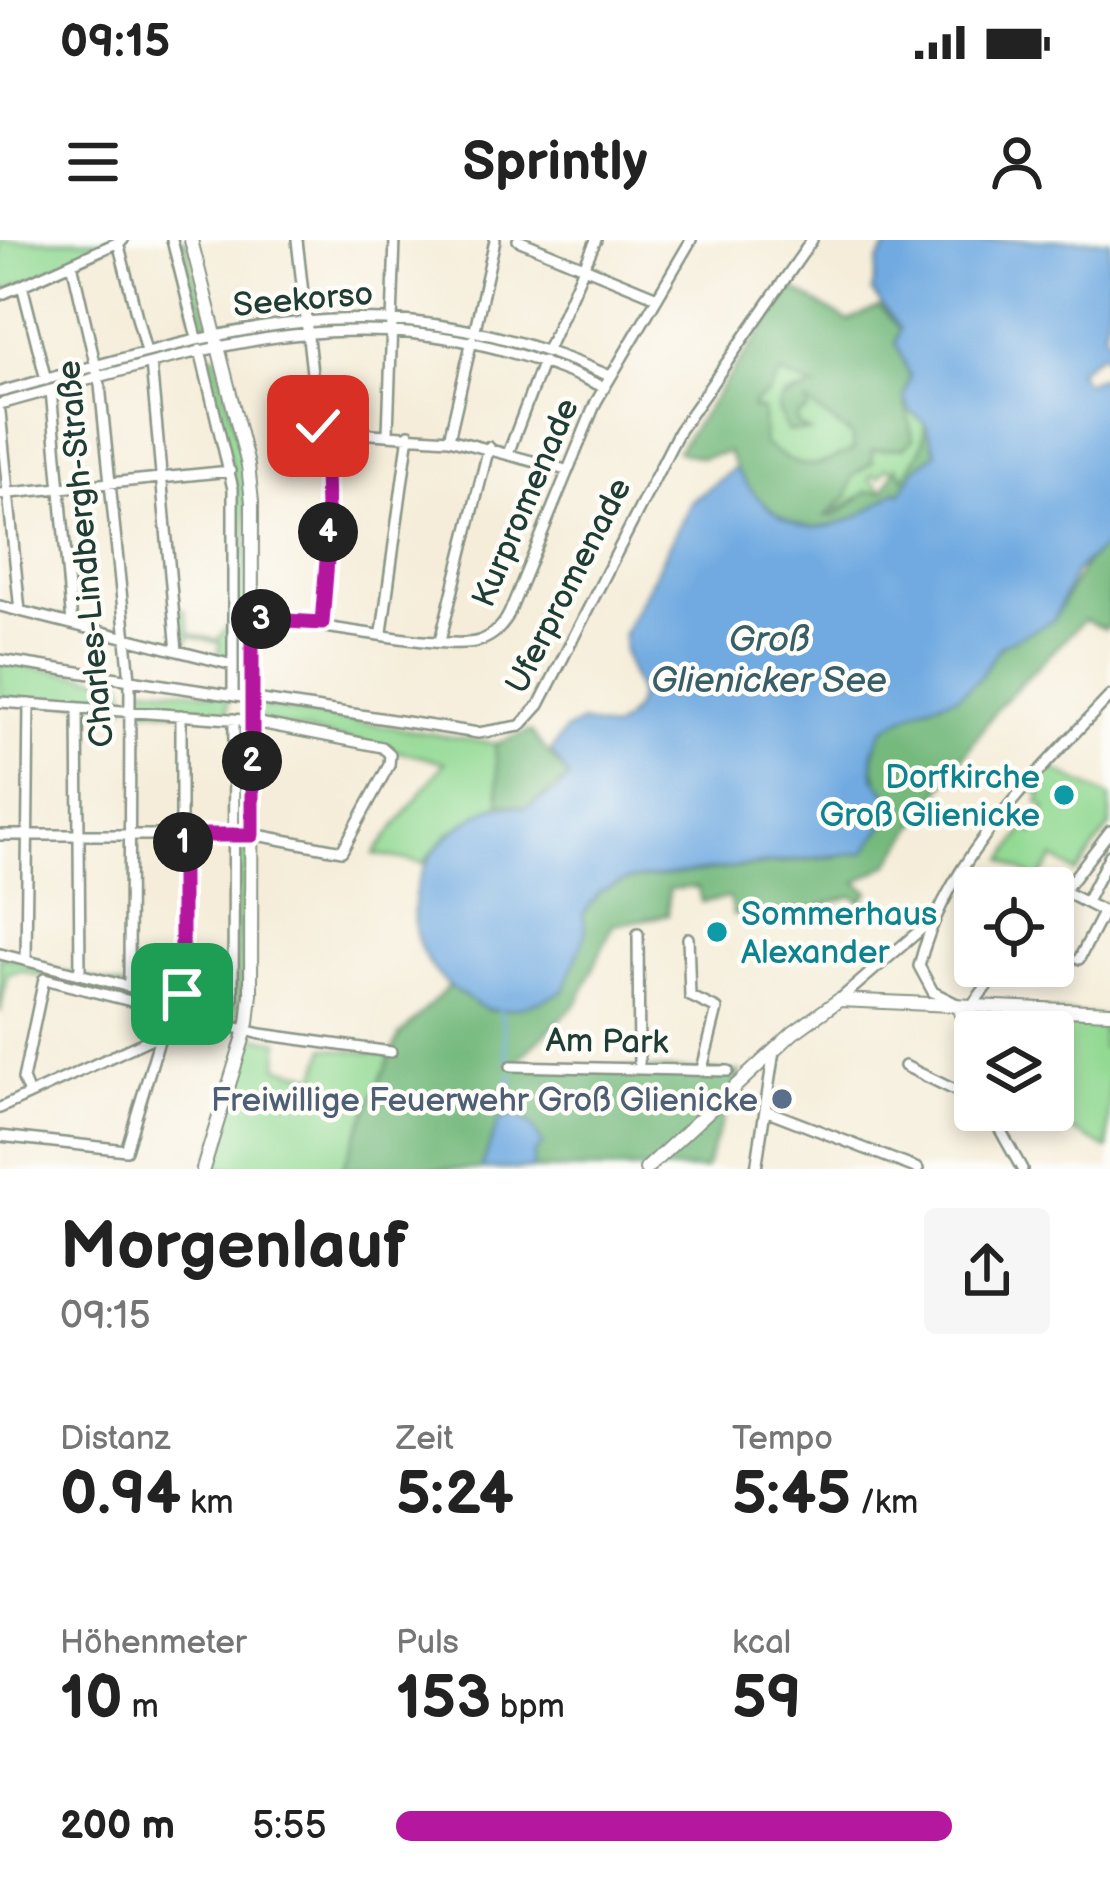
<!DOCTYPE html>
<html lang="de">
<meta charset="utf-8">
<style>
:root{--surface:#fff;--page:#f6f6f6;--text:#222;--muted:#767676;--accent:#b5179e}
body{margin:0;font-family:"Balsamiq Sans",sans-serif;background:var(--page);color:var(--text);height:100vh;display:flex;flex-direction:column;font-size:45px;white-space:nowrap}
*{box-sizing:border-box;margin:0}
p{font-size:39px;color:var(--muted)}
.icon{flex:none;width:66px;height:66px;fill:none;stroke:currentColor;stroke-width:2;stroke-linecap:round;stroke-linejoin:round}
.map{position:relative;height:929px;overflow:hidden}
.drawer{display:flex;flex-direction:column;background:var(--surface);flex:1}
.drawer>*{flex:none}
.fabs{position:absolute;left:954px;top:627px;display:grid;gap:24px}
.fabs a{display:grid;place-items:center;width:120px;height:120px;border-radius:12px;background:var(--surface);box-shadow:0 6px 18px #0003;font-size:60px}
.pin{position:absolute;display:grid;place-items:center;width:102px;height:102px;color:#fff;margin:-51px;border-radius:24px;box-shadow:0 6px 18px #0006}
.km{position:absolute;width:60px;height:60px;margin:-30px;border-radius:50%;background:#222;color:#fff;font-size:33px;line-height:60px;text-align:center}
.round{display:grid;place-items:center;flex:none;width:126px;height:126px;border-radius:12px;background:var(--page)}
.head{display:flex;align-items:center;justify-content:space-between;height:204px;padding:0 60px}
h1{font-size:66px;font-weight:800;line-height:90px}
.metrics{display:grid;grid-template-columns:repeat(3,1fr);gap:18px;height:204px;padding:12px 60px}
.metrics div{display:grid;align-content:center}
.metrics b{font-size:60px;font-weight:800}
.metrics small{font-size:33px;font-weight:400}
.metrics p{font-size:33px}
ul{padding:0 60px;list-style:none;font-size:39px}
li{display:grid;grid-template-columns:192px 144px 1fr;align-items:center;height:90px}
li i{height:30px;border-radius:15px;background:var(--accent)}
.status{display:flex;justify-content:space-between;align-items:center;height:84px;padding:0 60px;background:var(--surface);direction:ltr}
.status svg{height:33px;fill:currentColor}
header{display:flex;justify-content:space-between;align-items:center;height:156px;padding:0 60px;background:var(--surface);font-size:54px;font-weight:800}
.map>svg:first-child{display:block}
.green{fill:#92d993;stroke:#588b64;stroke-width:3}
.forest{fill:#75b97d;stroke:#4a7b58;stroke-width:3;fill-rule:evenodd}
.water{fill:#71aae1;stroke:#48748a;stroke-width:3}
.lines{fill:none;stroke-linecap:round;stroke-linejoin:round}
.stream{stroke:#71aae1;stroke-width:3}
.minor-casing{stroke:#8a9586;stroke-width:14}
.major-casing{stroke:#8a9586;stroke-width:16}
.minor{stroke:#fff;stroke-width:9}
.major{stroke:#fff;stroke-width:12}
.route-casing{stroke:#fff;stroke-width:24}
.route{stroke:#b5179e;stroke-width:15}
.culture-dot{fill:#0f9aa8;stroke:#fdfcf7;stroke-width:4.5}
.service-dot{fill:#5c6f8a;stroke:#fdfcf7;stroke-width:4.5}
.labels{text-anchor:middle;stroke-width:9;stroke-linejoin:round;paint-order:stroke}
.street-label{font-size:33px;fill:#1f3d34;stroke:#fdfcf7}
.culture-label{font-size:33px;fill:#0d838f;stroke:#fdfcf7;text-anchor:end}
.service-label{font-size:33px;fill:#4e5e75;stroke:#fdfcf7;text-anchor:end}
.water-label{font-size:36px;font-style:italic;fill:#385e68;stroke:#fdfcf7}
</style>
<div class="status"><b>09:15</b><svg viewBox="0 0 49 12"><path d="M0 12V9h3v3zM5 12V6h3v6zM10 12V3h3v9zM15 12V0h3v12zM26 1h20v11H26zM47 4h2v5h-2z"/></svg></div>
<header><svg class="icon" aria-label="menu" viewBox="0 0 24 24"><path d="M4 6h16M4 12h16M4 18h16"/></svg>Sprintly<svg class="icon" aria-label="person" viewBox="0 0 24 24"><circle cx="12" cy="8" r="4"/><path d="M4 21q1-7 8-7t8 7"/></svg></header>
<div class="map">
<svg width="1110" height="929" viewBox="0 0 1110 929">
<rect width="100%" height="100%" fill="#fdfcf7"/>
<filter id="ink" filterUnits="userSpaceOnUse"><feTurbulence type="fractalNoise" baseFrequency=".00833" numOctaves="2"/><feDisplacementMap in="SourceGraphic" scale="24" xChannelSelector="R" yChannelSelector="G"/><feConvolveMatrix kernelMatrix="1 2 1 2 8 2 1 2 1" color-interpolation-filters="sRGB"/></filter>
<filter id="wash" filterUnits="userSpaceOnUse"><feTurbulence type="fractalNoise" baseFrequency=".004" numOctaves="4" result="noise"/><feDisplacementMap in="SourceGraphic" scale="48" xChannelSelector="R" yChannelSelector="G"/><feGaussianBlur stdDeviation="2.7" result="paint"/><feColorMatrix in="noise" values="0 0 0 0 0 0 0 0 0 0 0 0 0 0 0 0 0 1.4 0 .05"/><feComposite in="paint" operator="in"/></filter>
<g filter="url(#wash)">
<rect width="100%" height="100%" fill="#f5edd9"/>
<path class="green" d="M0 0H119L0 53Z
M174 0H185L209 84 198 92Z
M204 114 216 116 245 225 249 353 240 450 236 449 235 244Z
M781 134 816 148 785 155 778 170 787 191H807L797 184V175L807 163 851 195 854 209C813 230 804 233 763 204L765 191 753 163 768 154Z
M904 157 927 167 923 204 908 234 900 237 887 227 879 238 873 234 869 239 884 251 856 258 827 278 848 255 851 237 873 222 871 210 886 208Z
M177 370H185L190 394 217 400 230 384V419L217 418 220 403 190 395 185 410 181 407Z
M0 422 124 442 126 466 0 458Z
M137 445 228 455V475L140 469 135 464Z
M267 461V467L495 504 500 563 449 593 423 623 374 614 445 522 257 480V464Z
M237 485 248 489 250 589H237Z
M1046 526 1110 557V586L1076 633 1054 618 1038 640 1004 620 1025 589 1033 593 1046 567 1038 563 1042 556 1029 546Z
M250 600C249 652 258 751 231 785L22 731 7 734 0 773V716L222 772 237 764 236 602Z
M1034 770 1104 777 1102 808 1110 809 1108 909 1041 874 1053 870 1058 843 1053 839V792H1040Z
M248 796 279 801 278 827 317 836 325 808 390 815 639 929H209Z"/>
<path class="forest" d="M792 48 848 81 879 67 900 89 896 104 910 136 904 157 913 199 904 208 872 210 873 222 852 237 848 255 825 276H836L866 252 884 251 896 227 904 238 923 204 925 182 936 213 915 229 901 253 896 251C825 309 766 299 728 212L701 218 677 211ZM781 134 815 148 782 160 778 170 787 191 809 192 797 184V176L808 171 807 163 851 195 854 209C814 230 803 232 764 204L763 170 752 169 753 164 768 154Z
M1110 300V384L1105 389 1084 380 998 467 889 624 857 642 869 652 861 662 852 656 815 668 733 675 729 658 701 662 698 647 669 649 668 675 613 685 578 762 513 825 740 832 705 929H533L532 886 516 876 499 880 481 929H342L399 796 449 746 489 771 601 651 627 640 837 617 884 554C873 534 869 512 882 492 900 466 942 468 965 450 985 434 993 408 1015 395 1028 388 1048 387 1056 374 1074 346 1081 321 1110 300Z
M530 491 569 538 526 568 500 563 495 504Z"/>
<path class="water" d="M891 0H1110C1110 33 1110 66 1104 94L1110 96V122L1101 113 1077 131 1085 142 1110 134V300L1074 333 1054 380 1000 406 979 439 958 456 923 467 884 488 873 512 874 537 897 566 865 612 627 640 601 651 583 674 586 692 564 751C541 761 518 771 493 770 482 770 471 760 461 754 396 713 400 630 459 587 484 569 496 562 526 568L557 551 569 538 551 511 565 491 582 482 612 490C665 454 618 439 624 393L692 261 735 228C783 300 829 305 896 251L901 253 915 229 936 213 925 183 909 170 904 157 910 136 896 103 900 89 872 52 878 21Z
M516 875 532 886 543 905 534 913 533 929H481L499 880Z"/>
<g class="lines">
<path class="stream" d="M500 769 508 822
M510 833 516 875"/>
</g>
</g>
<g filter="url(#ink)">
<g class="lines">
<g class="minor-casing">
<path id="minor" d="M172 0 197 98
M297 0 318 186 325 191 328 308 322 383
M518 0 657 57
M118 2 146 112
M72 23 100 145 130 439 129 746
M22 45 46 140
M0 55 123 0
M475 89 495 0
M200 110 233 249V454
M547 110 596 0
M151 123 177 411
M51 150 72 384
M0 152C232 89 376 34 610 136
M0 164C227 103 376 44 604 147
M0 172 20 371
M325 191 449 199 566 230
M388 192 395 0
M449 199 472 100
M509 211 543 121
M0 254 230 231
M0 366 233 425
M252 379C303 379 445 412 479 401 495 396 505 384 511 369L596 162 691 0
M382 392 409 194
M440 401 489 207
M0 420 478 493 520 486 539 465 679 191 812 0
M0 462 244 480 382 507 390 514 389 525 342 611 257 595H0
M78 468 80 734
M181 475V759
M1065 652 1110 675
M1086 662 1110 615
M1053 665 1110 591
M638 694 639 828
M688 698 690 756 717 769 702 829
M0 714 205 766 219 768 233 759 234 479
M1079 719 1104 671
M26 720 29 464
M839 760 933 679
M972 765 1002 726
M1032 768 1037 792
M511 826 728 831
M905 826 975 860
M975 827 957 764 933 752 919 726C946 618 1037 534 1110 456
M29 854 23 839 44 739 261 794 391 812
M0 868 161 794 216 786
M765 870 918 929
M989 870 1022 929
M0 896 126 910 161 794
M756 929 774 811"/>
</g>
<g class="major-casing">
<path id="major" d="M191 0 248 225 252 262 251 754 248 783 203 929
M646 929 793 793 839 760 1110 772"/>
</g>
<use href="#minor" class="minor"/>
<use href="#major" class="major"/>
</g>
</g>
<g class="lines" filter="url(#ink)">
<g class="route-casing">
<path id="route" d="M182 754V595H252V379L322 383 328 308 325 191 318 186"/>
</g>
<use href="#route" class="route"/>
</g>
<g class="culture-dot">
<circle cx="1064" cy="555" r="12"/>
<circle cx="717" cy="692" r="12"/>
</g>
<circle class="service-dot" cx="782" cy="859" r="12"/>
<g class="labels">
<g class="street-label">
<text transform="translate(303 58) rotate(-5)" y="12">Seekorso</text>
<text transform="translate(524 262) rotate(-67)" y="12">Kurpromenade</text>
<text transform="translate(84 314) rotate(-95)" y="12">Charles-Lindbergh-Straße</text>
<text transform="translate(567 345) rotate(-63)" y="12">Uferpromenade</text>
<text transform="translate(607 800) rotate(1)" y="12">Am Park</text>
</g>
<g class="culture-label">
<text x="1040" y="548">Dorfkirche<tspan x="1040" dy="38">Groß Glienicke</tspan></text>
<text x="741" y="685" text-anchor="start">Sommerhaus<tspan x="741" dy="38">Alexander</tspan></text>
</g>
<g class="service-label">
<text x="758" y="871">Freiwillige Feuerwehr Groß Glienicke</text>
</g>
<g class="water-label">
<text x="769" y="411">Groß<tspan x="769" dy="41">Glienicker See</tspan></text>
</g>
</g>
</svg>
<div class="fabs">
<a><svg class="icon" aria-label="locate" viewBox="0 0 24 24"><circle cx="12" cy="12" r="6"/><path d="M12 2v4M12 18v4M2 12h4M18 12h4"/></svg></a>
<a><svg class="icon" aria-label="layers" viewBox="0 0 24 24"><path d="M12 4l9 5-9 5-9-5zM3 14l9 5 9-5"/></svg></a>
</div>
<div class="pin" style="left:182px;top:754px;background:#1e9e55"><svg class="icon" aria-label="arrive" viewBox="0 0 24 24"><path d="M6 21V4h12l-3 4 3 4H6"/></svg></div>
<div class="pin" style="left:318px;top:186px;background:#d93025"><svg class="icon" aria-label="check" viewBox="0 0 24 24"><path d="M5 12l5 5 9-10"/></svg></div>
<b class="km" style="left:183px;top:602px">1</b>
<b class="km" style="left:252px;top:521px">2</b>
<b class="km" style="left:261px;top:379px">3</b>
<b class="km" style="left:328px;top:292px">4</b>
</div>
<section class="drawer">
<div class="head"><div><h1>Morgenlauf</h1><p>09:15</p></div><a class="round"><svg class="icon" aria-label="share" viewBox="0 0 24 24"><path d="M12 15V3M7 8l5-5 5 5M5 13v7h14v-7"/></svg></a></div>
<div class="metrics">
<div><p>Distanz</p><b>0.94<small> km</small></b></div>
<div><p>Zeit</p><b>5:24</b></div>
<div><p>Tempo</p><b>5:45<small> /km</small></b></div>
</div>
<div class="metrics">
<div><p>Höhenmeter</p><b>10<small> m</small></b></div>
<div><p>Puls</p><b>153<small> bpm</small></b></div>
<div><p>kcal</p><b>59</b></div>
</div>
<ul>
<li><b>200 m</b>5:55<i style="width:85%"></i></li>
</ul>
</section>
